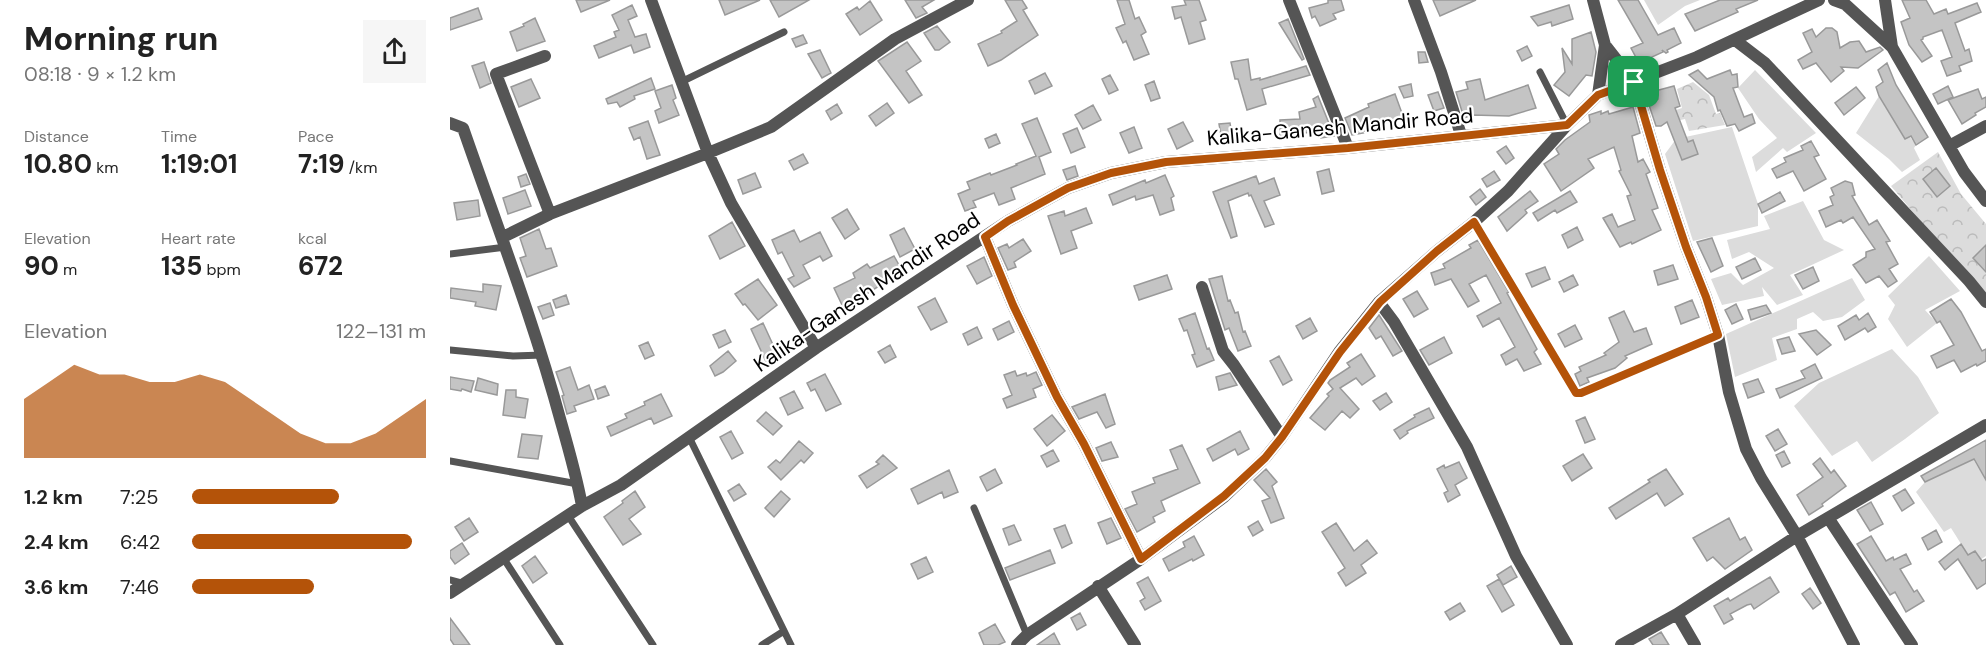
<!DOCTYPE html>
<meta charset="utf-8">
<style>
:root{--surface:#fff;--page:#f6f6f6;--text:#222;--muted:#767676;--accent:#b45309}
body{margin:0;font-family:"DM Sans",sans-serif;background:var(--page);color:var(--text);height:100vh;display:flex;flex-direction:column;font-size:22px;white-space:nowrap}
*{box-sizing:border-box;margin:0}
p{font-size:20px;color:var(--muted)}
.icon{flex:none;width:33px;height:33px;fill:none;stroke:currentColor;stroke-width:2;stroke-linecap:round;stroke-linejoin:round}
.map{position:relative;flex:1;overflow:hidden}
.side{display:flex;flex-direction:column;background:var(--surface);width:450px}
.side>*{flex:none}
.pin{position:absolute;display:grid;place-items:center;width:51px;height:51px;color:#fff;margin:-26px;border-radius:12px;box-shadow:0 3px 9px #0006}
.round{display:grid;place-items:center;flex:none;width:63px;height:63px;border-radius:0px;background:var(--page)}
.overview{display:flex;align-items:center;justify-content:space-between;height:102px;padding:0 24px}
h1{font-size:33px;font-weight:700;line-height:45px}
.metrics{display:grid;grid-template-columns:repeat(3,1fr);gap:9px;height:102px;padding:6px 24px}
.metrics div{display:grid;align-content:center}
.metrics b{font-size:26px;font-weight:700}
.metrics small{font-size:16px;font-weight:400}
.metrics p{font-size:16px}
.chart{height:168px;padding:12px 24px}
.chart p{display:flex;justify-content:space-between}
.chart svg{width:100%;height:108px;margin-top:6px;fill:var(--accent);opacity:.7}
ul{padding:0 24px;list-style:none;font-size:20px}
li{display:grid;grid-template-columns:96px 72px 1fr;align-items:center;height:45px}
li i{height:15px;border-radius:8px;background:var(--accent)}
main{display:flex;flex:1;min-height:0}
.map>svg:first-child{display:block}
.grass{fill:#dcdcdc}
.forest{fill:url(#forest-crowns)}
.building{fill:#c4c4c4;stroke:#999;stroke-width:1.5}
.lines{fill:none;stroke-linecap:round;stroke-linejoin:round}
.lane{stroke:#555;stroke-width:7}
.street{stroke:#555;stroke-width:12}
.route-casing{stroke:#fff;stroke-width:12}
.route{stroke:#b45309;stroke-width:8}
.labels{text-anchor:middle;stroke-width:4.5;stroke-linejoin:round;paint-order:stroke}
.street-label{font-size:21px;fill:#000;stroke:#fff}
</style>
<main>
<section class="side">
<div class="overview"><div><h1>Morning run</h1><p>08:18 · 9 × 1.2 km</p></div><a class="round"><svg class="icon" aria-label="share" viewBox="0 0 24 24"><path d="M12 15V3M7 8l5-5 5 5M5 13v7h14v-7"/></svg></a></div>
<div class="metrics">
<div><p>Distance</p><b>10.80<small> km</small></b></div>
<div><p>Time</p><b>1:19:01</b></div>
<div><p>Pace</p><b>7:19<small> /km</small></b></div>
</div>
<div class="metrics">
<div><p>Elevation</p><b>90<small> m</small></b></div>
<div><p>Heart rate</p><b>135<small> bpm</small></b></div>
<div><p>kcal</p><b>672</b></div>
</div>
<div class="chart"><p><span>Elevation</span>122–131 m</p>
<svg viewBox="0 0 160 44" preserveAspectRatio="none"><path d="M0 44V20L10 13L20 6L30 10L40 10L50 13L60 13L70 10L80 13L90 20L100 27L110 34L120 38L130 38L140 34L150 27L160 20V44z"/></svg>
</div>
<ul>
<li><b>1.2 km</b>7:25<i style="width:63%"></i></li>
<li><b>2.4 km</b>6:42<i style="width:94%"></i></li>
<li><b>3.6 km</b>7:46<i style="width:52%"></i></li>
</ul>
</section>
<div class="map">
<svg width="1536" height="645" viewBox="0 0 1536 645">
<defs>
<pattern id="forest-crowns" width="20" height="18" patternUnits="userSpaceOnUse" patternTransform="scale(1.5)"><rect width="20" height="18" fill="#dcdcdc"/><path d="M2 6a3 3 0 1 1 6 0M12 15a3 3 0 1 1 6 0" fill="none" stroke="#bbb"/></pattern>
</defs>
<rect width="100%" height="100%" fill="#fff"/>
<path class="grass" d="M1194 0H1250L1235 6 1208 25Z
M1305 70 1366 133 1337 152 1333 148 1306 172 1302 157 1327 138 1309 119 1288 88Z
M1429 96 1466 145 1464 148 1470 160 1452 172 1439 159 1406 133Z
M1282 127 1308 204V226L1243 241 1215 154 1226 139Z
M1353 201 1374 240 1394 250 1340 275 1353 295 1327 305 1312 287 1314 296 1272 305 1261 279 1281 273 1293 285 1324 268 1299 252 1282 259 1277 240 1320 229 1314 216Z
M1479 256 1510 291 1475 310 1487 323 1457 347 1438 319 1445 305 1438 296Z
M1402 278 1415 300 1392 317 1373 321 1363 312 1347 319V329L1322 338 1327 360 1285 377 1276 334Z
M1442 349 1468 377 1489 413 1455 439 1422 462 1407 441 1382 456 1344 406 1369 383Z
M1518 451 1536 480V556L1530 560 1525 551 1518 555 1501 528 1494 532 1466 492 1475 482 1513 464 1508 455Z"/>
<path class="forest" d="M1243 82 1259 95 1266 114 1270 113 1275 125 1239 131 1235 119 1221 122 1217 113 1232 108 1227 89Z
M1488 152 1511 194 1536 224V299L1441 186Z"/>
<path class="building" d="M126 0H160L131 12Z
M269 0H310L275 15Z
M320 0H359L329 17Z
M455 0H484L472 7 477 13 466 18Z
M555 0H572L577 8 573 10 588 35 551 60 538 66 528 44 552 33 551 31 567 21Z
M667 0H679L685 19 689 17 696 32 691 35 699 54 684 60 676 41 673 43 666 28 675 24Z
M734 0H749L756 20 750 22 755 39 739 44 731 17 725 19 722 7 736 5Z
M878 0H891L894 10 883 14 886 19 870 26 865 16 862 18 859 8 878 3Z
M983 0H1026L990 16Z
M1168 0H1188L1208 35 1224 28 1231 43 1217 50 1218 52 1216 53 1212 50 1213 52 1189 63 1181 48 1193 43Z
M1270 0H1308L1286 9 1288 12 1245 31 1235 14Z
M1452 0H1476L1484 14 1496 9 1498 14 1527 3 1531 12 1505 23 1515 51 1519 49 1522 61 1509 66 1511 71 1497 76 1491 61 1502 57 1492 30 1473 37V39L1471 40 1482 56 1472 62 1459 45 1451 22 1460 18Z
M420 1 432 20 410 35 396 14 407 7 409 10Z
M182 5 187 16 178 20 185 37 196 34 200 47 184 53 181 45 149 58 144 46 166 37 164 32 169 30 162 15Z
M1119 5 1123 19 1102 26 1101 22 1088 26 1081 17Z
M28 8 32 19 0 30V18Z
M85 18 95 41 67 51 60 32 74 26 73 24Z
M838 19 854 59 852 60 829 23Z
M487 26 500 42 489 50H485L474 33Z
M1376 28H1382L1387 32 1390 48 1400 42 1409 41 1416 52 1430 47 1433 50 1408 68 1391 67 1394 71 1381 82 1366 63 1353 69 1348 60 1362 52 1353 33 1362 29 1366 37Z
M1141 32 1146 52 1142 76 1136 75 1119 96 1104 85 1115 72 1112 48 1122 64V39Z
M353 35 357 43 346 47 342 39Z
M457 42 471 61 456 71 472 95 459 103 428 61Z
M1077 46 1082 56 1072 61 1067 51Z
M370 50 381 73 372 78 358 54Z
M968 52H975L978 62 969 63Z
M798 59 801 80 810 78V80L856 66 860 75 812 89 816 104 797 110 788 79H785L781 62Z
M34 62 41 83 30 88 22 66Z
M1437 63 1446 85 1478 137 1466 145 1461 136 1455 139 1429 96 1426 87 1433 82 1428 70Z
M1248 70 1257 79 1280 70 1282 75 1287 74 1288 87 1283 88 1294 117 1302 114 1305 123 1289 131 1285 124 1277 126 1270 110 1268 111 1264 97 1239 75Z
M595 73 602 86 585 94 579 81Z
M660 75 668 90 659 94 652 79Z
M201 78 205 89 184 96 185 99 170 107 167 102 158 104 156 99Z
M81 79 90 98 69 107 61 87Z
M1030 79 1035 100 1078 85 1086 108 1059 116 1022 115 1014 118 1006 92 1018 89 1016 82Z
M704 81 710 98 701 101 695 85Z
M961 84 963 96 954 98 949 87Z
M222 85 226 98 223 100 229 115 209 123 205 111 211 108 205 91Z
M1224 86 1230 106 1225 108 1238 142 1243 140 1248 154 1232 160 1217 122 1211 126H1206L1198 102 1208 99 1205 91Z
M1498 86 1503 97 1488 104 1483 94Z
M1406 87 1415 98 1394 115 1385 103Z
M1528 89 1532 99 1536 97V107L1525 113 1526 115 1512 124 1498 100Z
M988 92 994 108 984 111 978 95Z
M945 94 953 116 912 132 913 133 902 135 895 118 919 107 918 104Z
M868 96 884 136 871 138 870 130 830 138V120L850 119 849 112 866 107 863 99Z
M437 103 444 113 426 126 419 116Z
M387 104 392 113 381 120 376 111Z
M643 105 651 120 633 129 625 115Z
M1183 107 1190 133 1182 136 1188 162 1193 159 1200 172 1196 174 1208 208 1202 210 1211 230 1182 244 1181 242 1170 247 1153 218 1162 214 1168 227 1185 220 1177 196 1181 195 1169 171 1171 170 1164 147 1138 159 1144 168 1111 191 1094 164 1109 154 1106 149 1115 140 1140 122 1139 115 1151 111V114L1158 111 1159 114Z
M587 118 601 152 589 157 595 174 561 188 565 199 549 205 544 193 523 201 526 207 515 211 508 194 520 189 517 182 540 173 541 175 567 165 566 164 586 156 572 124Z
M198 121 210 155 197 159 190 137 184 140 179 128Z
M733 122 743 141 727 149 718 129Z
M780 123 782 135 771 136 769 124Z
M684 127 692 148 679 153 670 133Z
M627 128 635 147 621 153 613 134Z
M546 134 550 143 539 148 535 139Z
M1361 141 1369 155 1364 157 1376 179 1354 191 1343 171 1327 178 1322 169 1336 162 1334 158 1353 150 1351 146Z
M1056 146 1064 158 1056 164 1047 152Z
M353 154 358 163 344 170 339 161Z
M625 166 628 176 617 180 613 170Z
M1486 168 1500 186 1487 197 1473 179Z
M879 169 884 191 872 194 867 172Z
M1044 171 1050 180 1037 187 1032 179Z
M305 173 311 187 293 194 288 180Z
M76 174 80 184 71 187 68 177Z
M715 175 724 196 721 198 724 210 710 215 703 195 686 200 685 196 663 205 659 195 695 180 696 183Z
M806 176 809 184 824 178 830 195 814 201 824 224 815 227 801 195 799 196 798 193 778 201 787 236 781 238 763 192Z
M1395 181 1402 183 1405 195 1402 196 1419 225 1427 220 1440 241 1436 242 1448 264 1439 269 1447 281 1438 287 1429 276 1416 283 1403 265 1416 257V252L1425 249 1403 217 1393 223 1391 220 1376 227 1369 211 1383 205 1380 197 1384 195 1381 188Z
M1030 189 1036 197 1026 205 1020 197Z
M75 190 81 206 58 214 53 198Z
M1080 191 1088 201 1075 210 1077 213 1057 231 1048 217Z
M1120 191 1127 202 1107 213 1105 210 1088 221 1083 213Z
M1330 192 1335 201 1312 213 1308 204Z
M28 200 30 216 7 220 4 203Z
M636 208 642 223 621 231 627 248 611 254 598 216 614 211 615 216Z
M397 209 409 229 395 239 382 218Z
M282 222 295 246 270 259 259 236Z
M1127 227 1133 240 1118 248 1112 235Z
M454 228 465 249 450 257 440 235Z
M89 229 96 249 101 248 107 266 77 277 70 258 76 256 70 238Z
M344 230 350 242 370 232 382 256 373 261 370 256 353 265 360 278 344 287 338 279 344 276 332 252 328 254 322 240Z
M1262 238 1273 266 1261 272 1247 242Z
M573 239 581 251 564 262 566 267 558 270 548 248 557 244 559 248Z
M1028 240 1059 292 1057 293 1087 349 1084 352 1091 364 1074 371 1067 359 1056 365 1051 355 1065 347 1049 318 1033 327 1027 316 1051 303 1036 275 1019 284 1029 301 1018 307 1001 279 985 285 981 273 995 268 993 264 1021 248 1019 245Z
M1536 245V272L1523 258Z
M444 256 454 274 441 281 440 279 407 300 393 307 384 288 405 278 403 273 417 264 420 268Z
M534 257 542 276 527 284 517 266Z
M1305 258 1311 270 1292 279 1286 267Z
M1223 265 1228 279 1208 285 1204 271Z
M1095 267 1100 279 1082 287 1076 274Z
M1363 267 1369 281 1353 289 1345 275Z
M717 275 722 289 689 300 684 286Z
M1123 275 1128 285 1114 292 1109 282Z
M772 276 778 301 780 300 785 313 788 312 793 332 795 331 801 346 788 351 779 328 775 330 759 279Z
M308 279 327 305 308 320 295 304 293 305 285 294Z
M33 284 51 286 46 310 25 306 26 302 0 298 1 288 33 292Z
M967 291 978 309 964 317 953 299Z
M116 295 119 304 106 308 103 300Z
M485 298 497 322 481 330 468 307Z
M1501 299 1511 312 1532 351 1536 349V361L1527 366 1526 364 1511 372 1504 360 1487 368 1481 356 1504 345 1490 321 1487 323 1480 312Z
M1242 300 1249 317 1231 324 1225 307Z
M100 303 104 315 93 319 88 307Z
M1286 304 1293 319 1282 324 1275 310Z
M1316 305 1321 313 1301 320 1298 310Z
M1174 311 1184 332 1196 328 1202 344 1175 356 1177 358 1165 368 1137 378 1139 382 1130 386 1125 374 1131 371 1129 367 1156 355 1154 353 1169 342 1159 318Z
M745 313 757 349 759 348 764 360 747 367 742 355 745 354 737 330 734 331 729 319Z
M1418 313 1426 327 1418 332 1415 328 1395 340 1388 326 1406 315 1409 320Z
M929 315 952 351 943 356 931 336 926 339 919 328Z
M860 318 867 331 853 339 846 326Z
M559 321 564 332 548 340 543 329Z
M313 323 330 360 318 366 301 329Z
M1125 325 1132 339 1115 347 1108 334Z
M527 327 532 338 518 345 513 334Z
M275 330 281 342 269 348 263 335Z
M1366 330 1381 345 1367 355 1349 334Z
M994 337 1002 353 979 365 970 350Z
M1339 337 1345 351 1332 354 1327 340Z
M198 342 204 355 195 359 189 346Z
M440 345 446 357 435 363 428 352Z
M278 351 286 361 273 372 265 376 260 366Z
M911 354 925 376 912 385 906 378 890 388 909 409 900 418 892 411 875 430 860 418 879 396 877 394 883 389 878 383 880 380 900 367 897 363Z
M829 356 842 380 833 385 820 361Z
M1365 364 1372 378 1330 398 1326 389 1355 378 1351 371Z
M120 367 128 390 139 385 144 399 124 406 126 411 117 414 112 396 114 395 106 372Z
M565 371 567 376 576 373 577 376 586 372 592 385 583 389 586 397 557 408 553 399 562 395 554 375Z
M780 373 787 385 769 390 766 377Z
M375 374 391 404 376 411 365 389 361 391 357 383Z
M0 377 24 381 21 392 12 389 11 391 0 389Z
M28 378 48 384 47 395 25 390Z
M1308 379 1314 392 1298 398 1293 384Z
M155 386 159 395 148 399 145 390Z
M56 390H66V397L78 399 75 418 53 415Z
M344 391 353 408 338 415 330 398Z
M936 393 942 402 930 410 923 401Z
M211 394 222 416 204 424 201 418 161 436 157 427 177 418 175 414 195 405 194 402Z
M655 394 665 424 656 428 647 412 629 419 622 407Z
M979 408 984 418 957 431 958 433 950 439 944 430 965 417 964 415Z
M316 412 332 426 323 435 307 421Z
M602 415 615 431 597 446 584 429Z
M1135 417 1145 439 1135 443 1126 421Z
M1328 429 1337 444 1325 451 1316 436Z
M281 431 293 453 282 459 270 437Z
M790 431 799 449 788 455 785 449 763 461 757 449Z
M72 434 92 436 88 459 68 457Z
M1536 440V480L1524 459 1475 482 1471 476Z
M349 441 363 453 354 463 351 460 331 480 318 467 326 460 330 463Z
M661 442 668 457 652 461 646 448Z
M732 445 750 483 711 501 715 511 703 517 705 522 687 532 675 509 687 504 682 492 705 483 703 478 728 469 720 450Z
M603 450 609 461 597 467 591 456Z
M1334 451 1340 463 1332 467 1326 455Z
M1133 454 1142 468 1122 481 1113 466Z
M433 455 447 468 417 488 409 476 429 464 426 462Z
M1370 458 1381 473 1384 470 1396 486 1372 504 1373 506 1359 515 1347 495 1373 477 1363 464Z
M1009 462 1017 478 1005 485 1010 495 998 502 994 493 998 491 987 469 994 465 995 468Z
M545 469 552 483 537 491 530 477Z
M816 469 827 482 822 486 834 518 821 523 812 501 820 498 804 480Z
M1216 469 1233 494 1215 506 1207 493 1166 519 1159 508 1200 482 1198 480Z
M499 470 508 492 494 498 492 492 468 504 461 489Z
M289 484 296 494 284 501 278 491Z
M1455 489 1464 503 1452 511 1443 496Z
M185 491 195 507 179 519 191 534 173 545 154 517 173 503 172 501Z
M331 491 340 499 324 517 315 508Z
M1421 502 1433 524 1420 531 1407 510Z
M19 518 28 532 14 541 5 527Z
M661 518 671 538 657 544 648 523Z
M1279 518 1290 540 1295 537 1302 550 1275 569 1263 557 1257 561 1243 538Z
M808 521 813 530 803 536 798 527Z
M886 523 904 551 917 540 927 553 911 565 916 573 896 586 888 573 895 568 872 532Z
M564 525 571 540 559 545 553 529Z
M615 525 622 543 612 548 604 529Z
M1486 530 1492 542 1478 550 1472 538Z
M744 536 754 555 743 561 742 559 719 571 713 559 735 547 733 542Z
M1421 536 1436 561 1443 557 1444 560 1456 554 1461 564 1450 569 1464 592 1467 590 1474 601 1456 612 1445 592 1440 595 1407 544Z
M12 543 19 554 5 564 0 557V551Z
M1511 544 1518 555 1525 551 1532 561 1536 559V583L1527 589 1508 559 1495 570 1489 562Z
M600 550 605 563 560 580 555 568Z
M85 556 97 573 83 583 72 566Z
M476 557 483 572 468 579 461 564Z
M1061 566 1067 577 1053 585 1047 575Z
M698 577 711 601 695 610 690 601 695 598 687 583Z
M1320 577 1329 592 1304 609 1301 604 1297 605 1280 614 1283 619 1274 624 1264 606 1278 598 1280 601Z
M1049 579 1064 605 1052 612 1037 586Z
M1360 588 1371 603 1363 609 1352 594Z
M1010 603 1015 611 1000 620 995 612Z
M630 613 636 625 627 630 621 618Z
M0 618 15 638 20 645H4L0 639Z
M545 624 555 642 548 645H534L529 633Z
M1211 632 1219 645H1203L1199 639Z
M604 633 610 645H587Z"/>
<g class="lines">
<path class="lane" d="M1090 72 1117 125
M231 82 334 32
M1024 222 1126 393H1131L1268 335
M0 254 56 247
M0 350 63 356 93 355
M239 437 341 645
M0 461 128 484
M524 508 577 635
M119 517 203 645
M54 559 110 645
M0 580 15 584
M312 645 334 631"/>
<path class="street" d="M201 0 258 153 281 203 366 348
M839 0 898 148
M964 0 991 72 1011 135
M1384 0 1395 4 1442 47 1514 172 1536 201
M1435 0 1442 47
M1285 40 1315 63 1519 281 1536 302
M1155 45 1184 82 1210 170 1236 247 1256 297 1268 335 1279 392 1296 449 1311 478 1347 536 1404 645
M95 56 46 74 100 214
M1148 95 1247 57 1369 0
M0 123 13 128C47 226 84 322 111 422 119 450 127 478 132 506
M1499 146 1536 126
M53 237 100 214 258 153 321 127 445 39 518 0
M535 237 563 305 607 397 634 444 691 559
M752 287 773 351 784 365 832 437
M929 302 944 322 1017 447 1066 556 1117 645
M1379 519 1462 645
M648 586 685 645
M0 593 132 506 171 485 366 348 558 221 618 188 661 173 716 162 898 148 1117 125
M1227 614 1245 645
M567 645 577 635 691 559 774 497 815 458 832 437 889 352 929 302 987 251 1024 222 1058 191 1117 125 1148 95 1155 45 1143 0
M1171 645 1227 614 1347 536 1536 425"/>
</g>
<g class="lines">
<g class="route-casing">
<path id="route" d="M1184 82 1210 170 1236 247 1256 297 1268 335 1131 393H1126L1024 222 987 251 930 302 890 352 832 437 815 458 774 496 691 559 634 444 607 397 563 305 535 237 558 221 618 188 661 173 716 162 898 148 1117 125 1148 95Z"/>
</g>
<use href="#route" class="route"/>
</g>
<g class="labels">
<g class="street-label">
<text transform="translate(890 127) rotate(-5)" y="7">Kalika-Ganesh Mandir Road</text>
<text transform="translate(417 292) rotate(-34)" y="7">Kalika-Ganesh Mandir Road</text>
</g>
</g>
</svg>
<div class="pin" style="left:1184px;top:82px;background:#1e9e55"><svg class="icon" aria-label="arrive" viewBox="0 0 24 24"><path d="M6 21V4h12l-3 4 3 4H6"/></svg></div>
</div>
</main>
